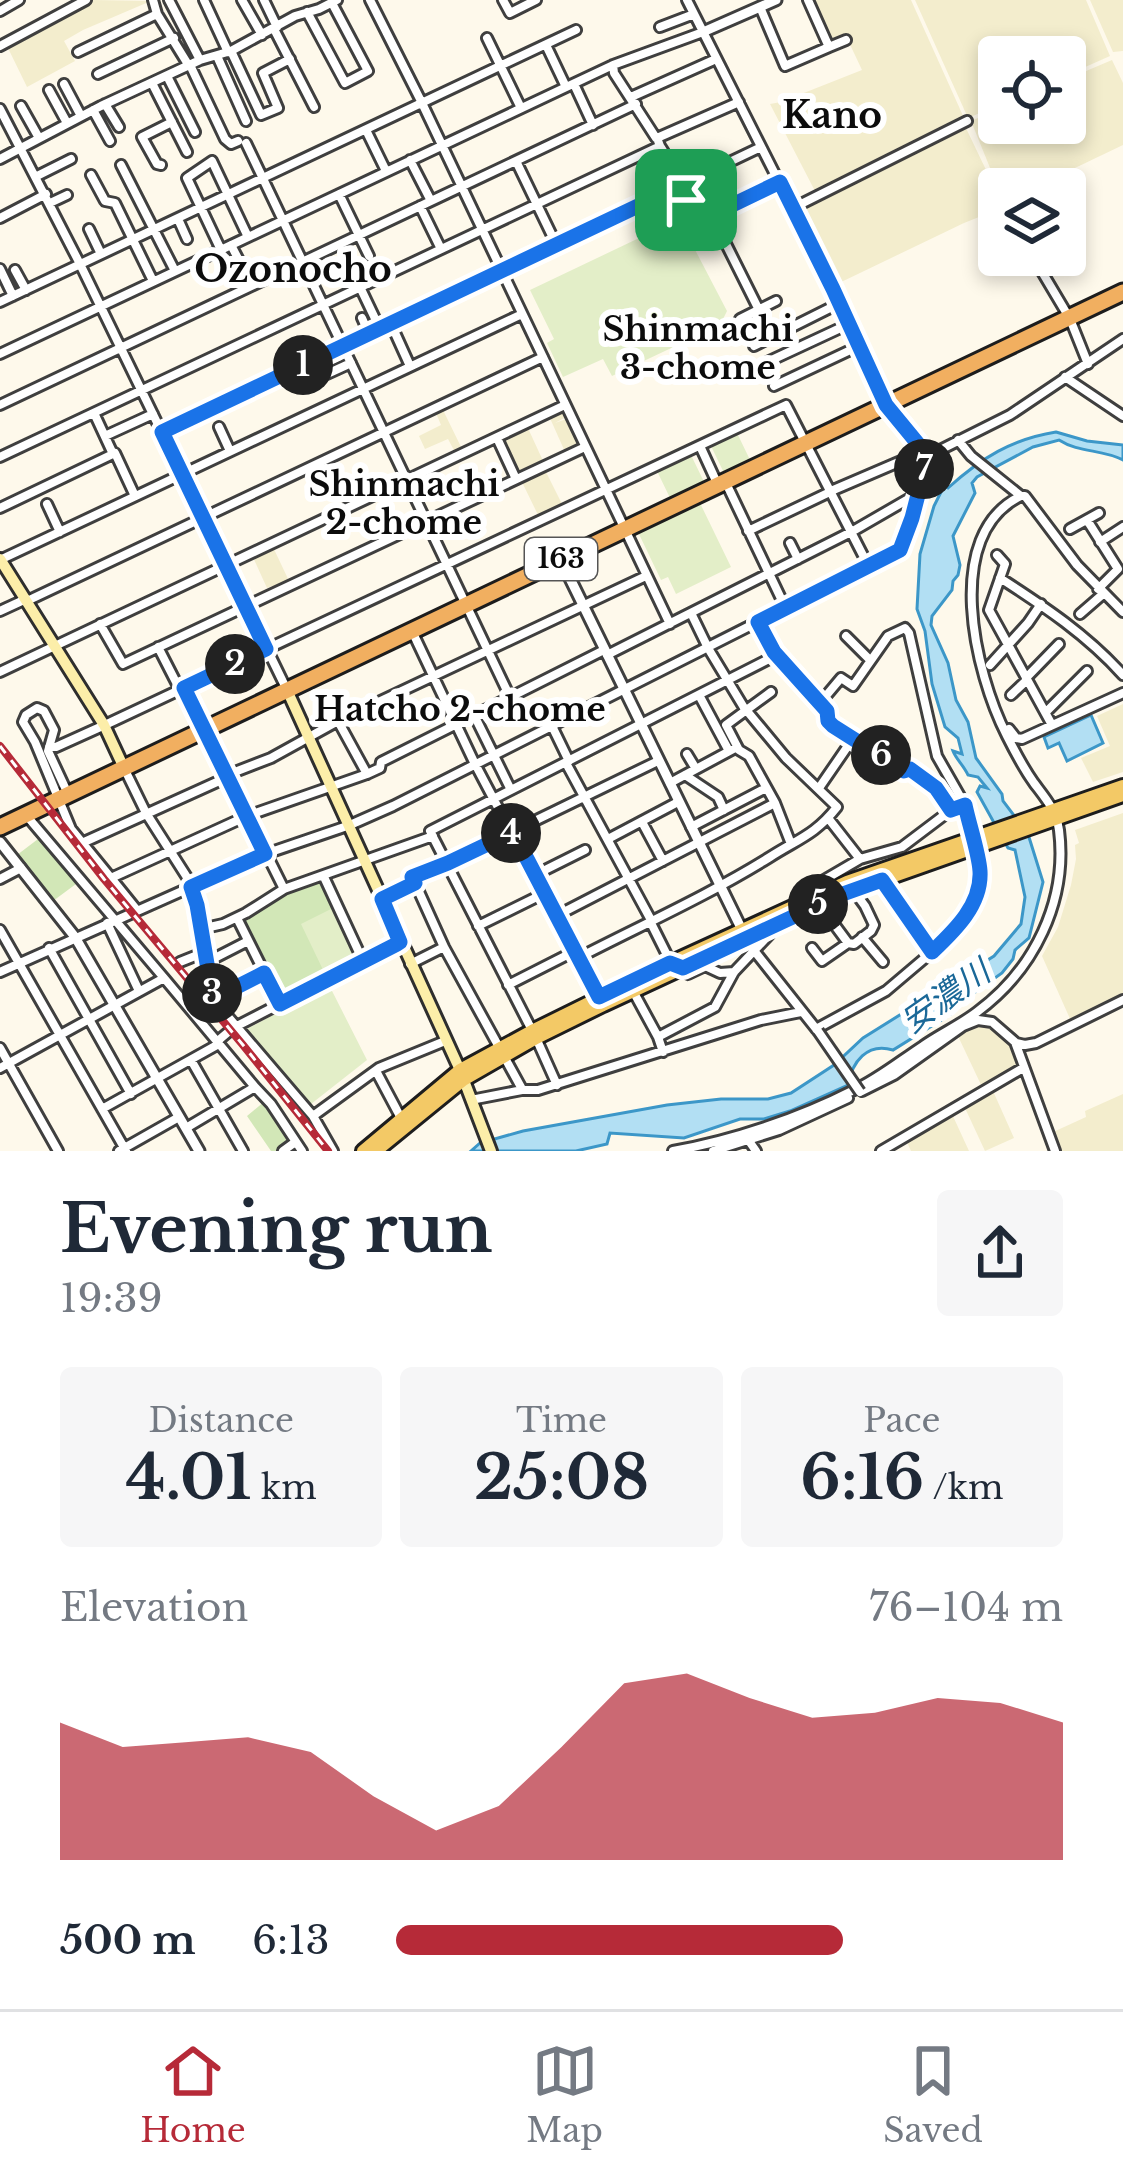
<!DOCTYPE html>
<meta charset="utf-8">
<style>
:root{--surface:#fff;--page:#f6f6f7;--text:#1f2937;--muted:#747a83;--line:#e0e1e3;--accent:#b62a38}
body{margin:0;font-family:"Libre Baskerville","Noto Sans JP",serif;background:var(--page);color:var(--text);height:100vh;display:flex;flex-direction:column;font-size:45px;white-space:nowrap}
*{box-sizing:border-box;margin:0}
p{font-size:39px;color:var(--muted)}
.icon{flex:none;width:66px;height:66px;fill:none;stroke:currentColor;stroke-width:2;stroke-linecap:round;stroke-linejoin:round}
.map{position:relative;height:1151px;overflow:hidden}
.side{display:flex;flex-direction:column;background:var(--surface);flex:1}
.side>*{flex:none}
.fabs{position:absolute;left:978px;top:36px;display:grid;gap:24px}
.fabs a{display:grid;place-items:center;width:108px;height:108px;border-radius:12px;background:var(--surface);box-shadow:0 6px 18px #0003;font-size:60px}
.pin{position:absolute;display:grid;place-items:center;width:102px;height:102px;color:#fff;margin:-51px;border-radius:24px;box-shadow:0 6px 18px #0006}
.km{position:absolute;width:60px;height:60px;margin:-30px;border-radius:50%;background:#222;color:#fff;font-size:33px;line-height:60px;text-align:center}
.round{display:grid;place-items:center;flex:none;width:126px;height:126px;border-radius:12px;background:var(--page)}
.head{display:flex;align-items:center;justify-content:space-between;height:204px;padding:0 60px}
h1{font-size:66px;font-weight:800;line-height:90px}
.figures{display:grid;grid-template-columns:repeat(3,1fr);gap:18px;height:204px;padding:12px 60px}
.figures div{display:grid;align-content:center;border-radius:12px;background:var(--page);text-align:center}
.figures b{font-size:60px;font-weight:800}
.figures small{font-size:33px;font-weight:400}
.figures p{font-size:33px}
.chart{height:336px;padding:24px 60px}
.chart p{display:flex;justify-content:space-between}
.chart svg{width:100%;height:216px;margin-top:12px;fill:var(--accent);opacity:.7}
ul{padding:0 60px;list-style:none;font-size:39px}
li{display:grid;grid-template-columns:192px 144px 1fr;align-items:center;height:90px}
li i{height:30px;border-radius:15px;background:var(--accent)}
.tabs{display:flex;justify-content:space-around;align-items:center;height:168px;border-top:3px solid var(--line);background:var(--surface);font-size:33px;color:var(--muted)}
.tabs a{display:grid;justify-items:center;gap:6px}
.tabs .active{color:var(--accent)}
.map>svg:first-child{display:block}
.farmland{fill:#f3edcd}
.green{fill:#d2e7b7}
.pitch{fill:#e3eec8}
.water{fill:#b2dff3;stroke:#3c97c8;stroke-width:3}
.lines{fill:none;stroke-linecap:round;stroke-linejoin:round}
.minor-casing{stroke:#3f3f3f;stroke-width:14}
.tertiary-casing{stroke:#3f3f3f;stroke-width:15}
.secondary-casing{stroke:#2e2e2e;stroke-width:16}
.primary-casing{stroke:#1d1d1d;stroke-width:18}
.trunk-casing{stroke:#1d1d1d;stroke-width:21}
.minor{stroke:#fff;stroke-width:8}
.tertiary{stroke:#fff;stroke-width:9}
.secondary{stroke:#fceea9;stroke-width:10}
.primary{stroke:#f3c966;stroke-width:12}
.trunk{stroke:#f1af60;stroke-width:15}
.rail-casing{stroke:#b62a38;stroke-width:8}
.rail{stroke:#fff;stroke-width:3;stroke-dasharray:9;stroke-linecap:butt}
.minor-bridge-casing{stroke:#3f3f3f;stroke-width:14;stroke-linecap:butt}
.minor-bridge{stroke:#fff;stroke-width:8}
.route-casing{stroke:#fff;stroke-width:24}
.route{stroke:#1a73e8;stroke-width:15}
.labels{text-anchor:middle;stroke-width:12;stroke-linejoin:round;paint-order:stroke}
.shield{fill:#fff;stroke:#555;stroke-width:3}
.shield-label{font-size:27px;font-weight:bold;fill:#0c0c0c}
.neighbourhood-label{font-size:33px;font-weight:bold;fill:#0c0c0c;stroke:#fff}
.water-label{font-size:33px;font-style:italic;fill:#1a6898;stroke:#fff}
.quarter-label{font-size:36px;font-weight:bold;fill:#0c0c0c;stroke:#fff}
</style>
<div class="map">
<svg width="1123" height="1151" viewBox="0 0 1123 1151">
<rect width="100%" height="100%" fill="#fef9eb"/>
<path class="farmland" d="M93 0 151 1 83 30 64 41 75 61 27 87 7 46Z
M811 0H911L964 118 816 193 770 104 781 102 862 70 846 36 834 42 830 41Z
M915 0H1086L1110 56 1065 76V57H999V105L968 118Z
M1090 0H1123V51L1113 52Z
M1112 60 1123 83V145L1031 189 999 190 971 121 999 109V123H1065V80Z
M964 124 999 197V209L964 223 835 285 796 209Z
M564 409 568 416 555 423 569 418 582 446 566 454 549 416Z
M443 410 463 451 456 454 448 439 425 449 419 436 441 425 436 413Z
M527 426 544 463 520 474 505 441 512 438 511 434Z
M544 468 563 506 539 517 521 480Z
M272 545 290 583 275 591 272 586 267 588 252 555Z
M1123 704V772L1093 782 1081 758 1110 746 1097 716Z
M1123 813V996L1071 1021 1042 956 1058 927 1071 885 1076 859 1075 845 1079 843 1075 830Z
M983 1023 997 1028 1015 1053 1019 1064V1068L983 1089 957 1034 970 1026Z
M993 1091 1014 1138 985 1151 965 1108Z
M1123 1094V1151H1058L1051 1133 1086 1117 1085 1111Z
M952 1114 969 1151H911L906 1140Z"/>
<path class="green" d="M42 836 80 881 53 901 17 855Z
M320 881 358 959 282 999 241 921 285 893Z
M265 1101 290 1140 277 1151H271L247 1116Z"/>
<path class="pitch" d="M679 219 727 311 720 325 612 376 603 359 563 377 547 343 554 339 530 290Z
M737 433 751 462 725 475 711 446Z
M691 455 705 484 671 500 657 471Z
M700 503 731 567 676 594 668 577 661 580 638 532Z
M333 908 358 959 326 976 301 924Z
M329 985 367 1060 311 1104 247 1029Z"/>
<path class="water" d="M1056 432 1087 441 1123 445V460C1102 449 1079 453 1059 440L1033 447 977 477 972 483 975 493 953 536 960 565 958 575 953 581 952 590 932 616 931 625 948 663 956 700 968 722 976 758 1002 794 1003 801 1028 834 1043 882 1029 938 1015 950 1013 959 1002 973 957 1005 951 1014 893 1050C867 1042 852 1062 848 1085L790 1111 764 1119H740L684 1138 610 1133 607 1144 576 1151H471L480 1143 523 1131 667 1105 721 1099H768L791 1093 834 1065 863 1038 994 956 1021 924 1025 897 1015 850 1008 848 977 792 980 786 987 788 978 777 968 775C964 766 956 759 953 751L962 754 958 738 945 727 932 684 925 631 917 609 920 554 934 506 944 486 948 488C981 458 1012 439 1056 432Z
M1091 715 1103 743 1067 761 1059 743 1048 748 1044 737Z"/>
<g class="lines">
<g class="minor-casing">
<path id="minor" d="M153 0 157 14 189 66
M169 0 200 60
M204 0 228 52
M242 0 262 35
M264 0 277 27
M370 0 422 103 670 624
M503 0 510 13 536 0
M687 0 833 289 886 405 928 456
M760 7 785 66 829 47 808 0
M0 11 19 0
M307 12 345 83 368 71 332 3
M660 27 694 14
M274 29 314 107
M487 38 521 108
M546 45 566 87
M0 46 86 0
M829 47 846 40
M231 51 261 115 278 108 263 73 290 59
M78 52 157 14
M217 56 246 121
M190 65 225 139 231 144 238 141
M613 65 614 73 656 138
M98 74 174 38
M167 76 195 132
M152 83 187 152
M64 84 81 116
M574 84 593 125
M49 90 67 123
M631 97 716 59
M105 104 119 127
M21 106 39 138
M0 109 80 264 286 688
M93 110 110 141
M366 130 386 171
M246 143 510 697
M660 146 667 157 673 180 697 222 780 183
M0 159 101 106 200 60 231 51 295 16 319 9 337 0
M410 160 431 201
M516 161 557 246
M121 165 175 271
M161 165 157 164 142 137 172 122
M91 175 105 201 115 203 153 281
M37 176 71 159
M339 194 369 256
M50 203 67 195
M420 206 441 249
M793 208 967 121
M708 217 726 244 759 310
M0 218 46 194
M178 219 187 239
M89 229 101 254
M231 245 243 268
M221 250 187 178 212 161 248 237
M1032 255 1070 319 1088 364
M0 269 13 296
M15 270 26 290
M360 287 380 329
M0 302 576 30
M362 318 369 334
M740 319 776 301
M391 324 410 366
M754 346 840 303
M0 354 613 65 703 32
M763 364 849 324
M327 374 351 363
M1065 377 1123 416
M774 386 859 346
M0 405 636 104
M94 413 113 454
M219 427 230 451
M162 432 761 147
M105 436 153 414
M497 438 516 479
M958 440 971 456 1021 496H1025L1077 565 1123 612
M700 446 717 483
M0 457 660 146 657 138 739 102
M726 483 786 609
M831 491 922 452
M47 504 60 532
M0 508 115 453 135 496
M1087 520 1118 569 1098 589
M1070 529 1099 513
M748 531 832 491
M1100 542 1123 527
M790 543 798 559
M997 555 1005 564 989 610 1052 725
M0 560 522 314
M1000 578C1045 607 1087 635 1123 675
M27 601 543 357
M0 611 26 599
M691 613 708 648 746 711
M1080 614 1103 594
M758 622 774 653 827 711 828 721 833 726 904 771 910 769 936 788 951 810
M100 624 123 664 585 447
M412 631 474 762 598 997
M846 636 870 660
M158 647 180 690
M607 655 853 531 917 494
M990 665 1028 623 1041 604
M0 672 565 405
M1026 678 1059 644
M184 688 284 889
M771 692 726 725 739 750 749 756 775 803 791 844
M699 695 729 751
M1011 695 1027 680
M1046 712 1087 671
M474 715 511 790
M338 721 367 774
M552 726 569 761
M1009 729 1016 738 1022 739 1123 693
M49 747H56L107 724 786 405 869 567
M687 754 696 769
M566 763 651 920
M125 770 146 813 190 882 197 905 213 999 313 1116 333 1151
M227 775 271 758 338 721 646 576
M685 775 718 797 724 810
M670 783 737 747
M819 788 852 740
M68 794 48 751 54 730 44 711 37 708 26 715 23 722 35 742 71 829 111 878 247 816 367 774 380 768 381 762 604 650
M26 815 164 978
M828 818 860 859
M642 822 663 861
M691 827 766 788
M608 839 678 802
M82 843 228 777
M535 875 585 850
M324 877 363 961
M111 878 136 909
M0 879 21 868
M883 881 932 952
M415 883 444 947 522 1089
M382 899 415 883 412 877 448 863 658 761
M810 899 807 890 860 859 902 847 951 810 965 805
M556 916 775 803
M237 918 280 1004
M831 920 848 943 854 944 871 931 874 925 865 906 854 891
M650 921 671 963
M107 923 139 991
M478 926 545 893
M201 929 223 924 246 913 284 889 433 836
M0 930 126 1151
M862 937 883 962
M49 948 131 1094
M752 948 817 1030
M812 948 822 961 848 943
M578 958C642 925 709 895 770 857 798 839 815 835 837 807L786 758 747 711
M180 962 205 952
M207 962 248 941
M410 964 444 947
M684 969 688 974 705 966 720 973 734 972
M0 972 265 854 350 825 393 806 896 552C916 527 920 487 928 456L1010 415 1123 339
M508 985 575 951
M633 991 658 1037 663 1052
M213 999 264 973
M816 1029 886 991 932 952 964 919 975 899 979 885 980 870 965 805 937 756 909 633 905 628 888 636 853 686 841 678 820 703
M658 1037 715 1007 734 972 769 935
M1016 1043 1025 1045 1036 1043 1123 1000
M0 1048 58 1151
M191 1060 243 1151
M0 1068 164 978 255 1087
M376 1071 401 1118
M557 1085 536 1038 430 831 777 655
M862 1091 894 1075 963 1026 978 1020 992 1022 1015 1042 1055 1151
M476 1099 522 1090H538L761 1020 801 1012
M102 1109 217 1045 220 1039 233 1028 400 942
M313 1116 379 1068 445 1041
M186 1128 255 1087 271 1104 302 1151
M749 1141 756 1151
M119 1151 179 1117
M283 1151 294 1143
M673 1151C734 1140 799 1118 854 1090 878 1079 900 1061 923 1046 940 1034 960 1025 977 1012 1034 970 1068 901 1059 830 1056 810 1046 799 1034 783 1024 769 1015 752 1007 736 975 674 941 534 1021 496
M713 1151 779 1130 848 1098
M881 1151 1023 1068"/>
</g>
<g class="tertiary-casing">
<path id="tertiary" d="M703 32 776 0
M561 560 743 932
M0 842 75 937 199 1151"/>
</g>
<g class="secondary-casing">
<path id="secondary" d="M0 559 104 725 124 768
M287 690 460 1070 491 1151"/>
</g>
<g class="primary-casing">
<path id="primary" d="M363 1151 460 1070 532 1031 670 963 847 882 1123 786
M376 1151 463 1080 536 1038 603 1005 840 895 1123 795"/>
</g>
<g class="trunk-casing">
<path id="trunk" d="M0 827 1123 292"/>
</g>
<use href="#minor" class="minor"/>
<use href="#tertiary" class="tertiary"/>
<use href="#secondary" class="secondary"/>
<use href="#primary" class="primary"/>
<use href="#trunk" class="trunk"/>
<g class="rail-casing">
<path id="rail" d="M0 746 104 879 243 1045 328 1151"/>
</g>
<use href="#rail" class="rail"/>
<g class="minor-bridge-casing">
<path id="minor-bridge" d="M818 1031 860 1092"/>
</g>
<use href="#minor-bridge" class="minor-bridge"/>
</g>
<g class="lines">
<g class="route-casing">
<path id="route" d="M780 182 833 289 886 405 928 456 912 518 900 550 758 622 774 652 827 711 828 721 833 726 904 771 910 769 936 788 951 810 965 805C969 824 979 854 980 871 982 905 954 931 932 952L882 880 840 895 683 968 670 963 599 997 513 832 448 863 412 877 415 883 382 899 400 942 397 944 280 1004 264 973 213 999 197 905 191 887 265 854 184 688 266 649 162 432 678 187 697 222Z"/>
</g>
<use href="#route" class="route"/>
</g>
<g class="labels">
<rect class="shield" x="525" y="538" width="72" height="42" rx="9"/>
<g class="shield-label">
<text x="561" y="568">163</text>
</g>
<g class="neighbourhood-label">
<text x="698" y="341">Shinmachi<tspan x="698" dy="38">3-chome</tspan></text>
<text x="404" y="496">Shinmachi<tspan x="404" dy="38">2-chome</tspan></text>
<text x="460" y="721">Hatcho 2-chome</text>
</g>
<g class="water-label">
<text transform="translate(945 996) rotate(-35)" y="12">安濃川</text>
</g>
<g class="quarter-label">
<text x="832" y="128">Kano</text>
<text x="293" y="282">Ozonocho</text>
</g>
</g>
</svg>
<div class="fabs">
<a><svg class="icon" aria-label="locate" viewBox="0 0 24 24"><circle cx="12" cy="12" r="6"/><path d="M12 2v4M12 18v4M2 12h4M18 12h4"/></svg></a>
<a><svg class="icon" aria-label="layers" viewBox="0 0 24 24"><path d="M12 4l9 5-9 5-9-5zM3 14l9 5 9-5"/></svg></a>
</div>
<div class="pin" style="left:686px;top:200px;background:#1e9e55"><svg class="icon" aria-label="arrive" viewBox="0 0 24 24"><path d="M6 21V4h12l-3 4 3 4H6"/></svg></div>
<b class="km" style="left:303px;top:365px">1</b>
<b class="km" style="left:235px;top:664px">2</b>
<b class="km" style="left:212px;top:993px">3</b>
<b class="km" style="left:511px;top:833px">4</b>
<b class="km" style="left:818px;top:904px">5</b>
<b class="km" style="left:881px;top:755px">6</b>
<b class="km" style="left:924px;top:469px">7</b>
</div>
<section class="side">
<div class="head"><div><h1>Evening run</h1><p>19:39</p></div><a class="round"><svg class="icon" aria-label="share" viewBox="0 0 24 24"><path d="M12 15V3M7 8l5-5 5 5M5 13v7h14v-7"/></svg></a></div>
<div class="figures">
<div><p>Distance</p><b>4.01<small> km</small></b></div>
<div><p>Time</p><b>25:08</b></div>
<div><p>Pace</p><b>6:16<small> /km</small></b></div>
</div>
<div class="chart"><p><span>Elevation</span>76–104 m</p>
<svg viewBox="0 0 160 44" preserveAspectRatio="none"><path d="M0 44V16L10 21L20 20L30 19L40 22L50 31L60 38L70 33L80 21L90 8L100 6L110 11L120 15L130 14L140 11L150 12L160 16V44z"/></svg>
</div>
<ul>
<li><b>500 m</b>6:13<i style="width:67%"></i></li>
</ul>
</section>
<nav class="tabs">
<a class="active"><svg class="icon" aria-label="home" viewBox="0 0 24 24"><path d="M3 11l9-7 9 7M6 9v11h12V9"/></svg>Home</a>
<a><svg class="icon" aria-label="map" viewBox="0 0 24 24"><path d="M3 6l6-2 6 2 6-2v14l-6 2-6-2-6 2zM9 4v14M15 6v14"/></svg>Map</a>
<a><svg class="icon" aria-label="saved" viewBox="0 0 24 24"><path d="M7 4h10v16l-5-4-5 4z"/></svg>Saved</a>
</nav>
